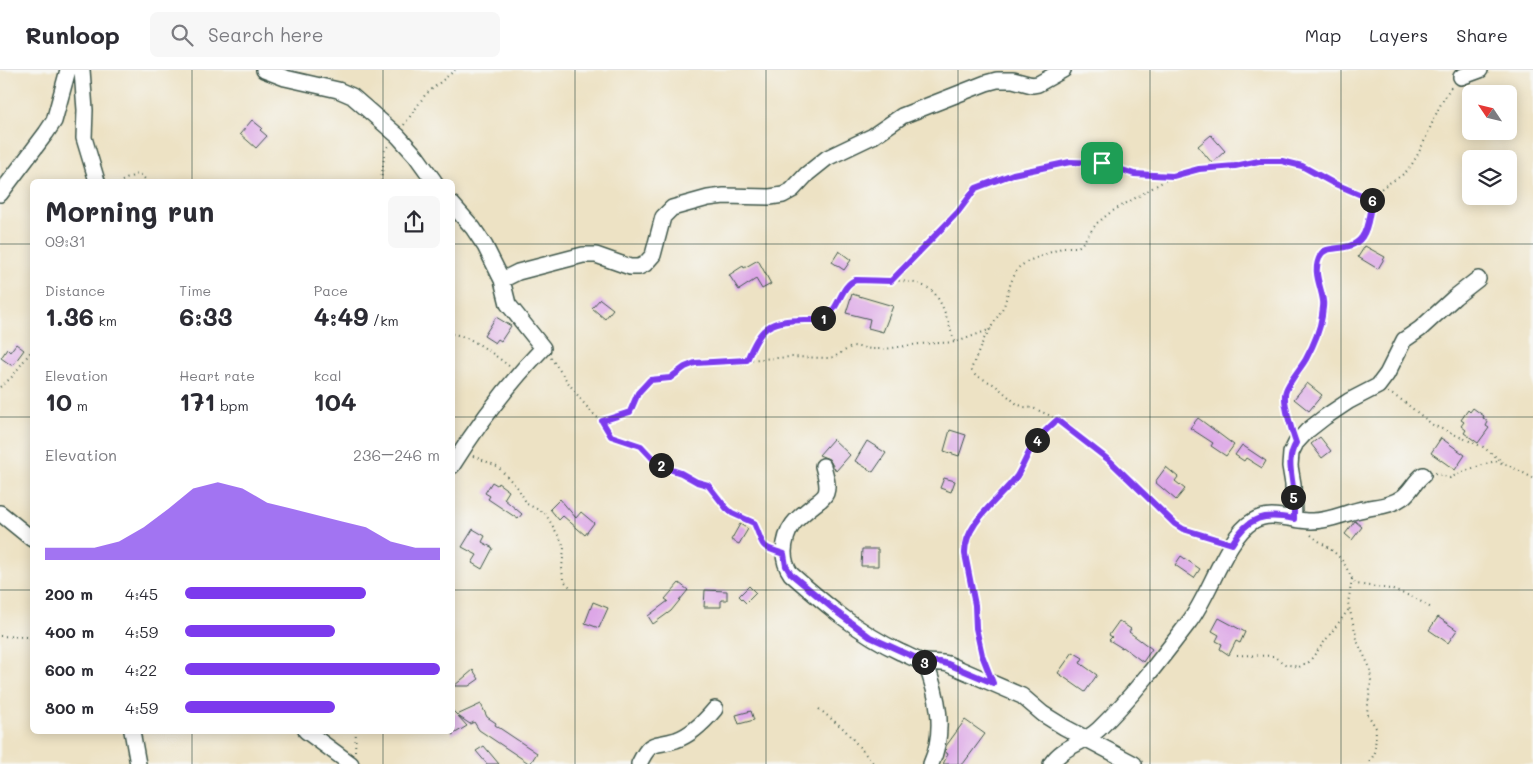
<!DOCTYPE html>
<meta charset="utf-8">
<style>
:root{--surface:#fff;--page:#f7f7f7;--text:#2b2b33;--muted:#7c7c81;--line:#e1e1e2;--accent:#7c3aed}
body{margin:0;font-family:Mali,sans-serif;background:var(--page);color:var(--text);height:100vh;display:flex;flex-direction:column;font-size:19px;white-space:nowrap}
*{box-sizing:border-box;margin:0}
p{font-size:16px;color:var(--muted)}
.icon{flex:none;width:28px;height:28px;fill:none;stroke:currentColor;stroke-width:2;stroke-linecap:round;stroke-linejoin:round}
.map{position:relative;flex:1;overflow:hidden}
.sheet{position:absolute;left:30px;top:109px;width:425px;height:555px;display:flex;flex-direction:column;background:var(--surface);border-radius:8px;box-shadow:0 2px 12px #0003}
.sheet>*{flex:none}
.needle{width:32px;rotate:305deg}
.controls{position:absolute;left:1462px;top:15px;display:grid;gap:10px}
.controls a{display:grid;place-items:center;width:55px;height:55px;border-radius:8px;background:var(--surface);box-shadow:0 2px 12px #0003;font-size:25px}
.pin{position:absolute;display:grid;place-items:center;width:42px;height:42px;color:#fff;margin:-21px;border-radius:10px;box-shadow:0 2px 8px #0006}
.km{position:absolute;width:25px;height:25px;margin:-12px;border-radius:50%;background:#222;color:#fff;font-size:14px;line-height:25px;text-align:center}
.round{display:grid;place-items:center;flex:none;width:52px;height:52px;border-radius:8px;background:var(--page)}
.headline{display:flex;align-items:center;justify-content:space-between;height:85px;padding:0 15px}
h1{font-size:28px;font-weight:700;line-height:38px}
.metrics{display:grid;grid-template-columns:repeat(3,1fr);gap:8px;height:85px;padding:5px 15px}
.metrics div{display:grid;align-content:center}
.metrics b{font-size:25px;font-weight:700}
.metrics small{font-size:14px;font-weight:400}
.metrics p{font-size:14px}
.chart{height:140px;padding:10px 15px}
.chart p{display:flex;justify-content:space-between}
.chart svg{width:100%;height:90px;margin-top:5px;fill:var(--accent);opacity:.7}
ul{padding:0 15px;list-style:none;font-size:16px}
li{display:grid;grid-template-columns:80px 60px 1fr;align-items:center;height:38px}
li i{height:12px;border-radius:6px;background:var(--accent)}
header{display:flex;align-items:center;gap:30px;box-sizing:border-box;height:70px;padding:0 25px;background:var(--surface);border-bottom:1px solid var(--line)}
header strong{font-size:24px}
nav{display:flex;gap:28px;margin-inline-start:auto;font-size:18px}
.search{width:350px;height:45px;background:var(--page);display:flex;align-items:center;gap:12px;box-sizing:border-box;padding:0 18px;border-radius:8px;color:var(--muted);font-size:19px}
.map>svg:first-child{display:block}
.building{fill:#dda7e7}
.lines{fill:none;stroke-linecap:round;stroke-linejoin:round}
.minor-casing{stroke:#3e564a;stroke-width:18}
.path{stroke:#3e564a;stroke-width:2;stroke-dasharray:1 4;stroke-linecap:butt}
.minor{stroke:#fff;stroke-width:15}
.route-casing{stroke:#fff;stroke-width:10}
.route{stroke:#7c3aed;stroke-width:6}
.grid{fill:none;stroke:#1f3d34;stroke-width:1;stroke-opacity:0.55}
</style>
<header>
<strong>Runloop</strong>
<div class="search"><svg class="icon" aria-label="search" viewBox="0 0 24 24"><circle cx="10" cy="10" r="6"/><path d="M15 15l6 6"/></svg>Search here</div>
<nav><a>Map</a><a>Layers</a><a>Share</a></nav>
</header>
<div class="map">
<svg width="1533" height="694" viewBox="0 0 1533 694">
<rect width="100%" height="100%" fill="#f6f6f2"/>
<filter id="ink" filterUnits="userSpaceOnUse"><feTurbulence type="fractalNoise" baseFrequency=".02" numOctaves="2"/><feDisplacementMap in="SourceGraphic" scale="10" xChannelSelector="R" yChannelSelector="G"/><feConvolveMatrix kernelMatrix="1 2 1 2 8 2 1 2 1" color-interpolation-filters="sRGB"/></filter>
<filter id="wash" filterUnits="userSpaceOnUse"><feTurbulence type="fractalNoise" baseFrequency=".0096" numOctaves="4" result="noise"/><feDisplacementMap in="SourceGraphic" scale="20" xChannelSelector="R" yChannelSelector="G"/><feGaussianBlur stdDeviation="1.12" result="paint"/><feColorMatrix in="noise" values="0 0 0 0 0 0 0 0 0 0 0 0 0 0 0 0 0 1.4 0 .05"/><feComposite in="paint" operator="in"/></filter>
<g filter="url(#wash)">
<rect width="100%" height="100%" fill="#ede2c4"/>
<g id="blocks">
<path class="building" d="M252 50 262 58 260 60 267 66 256 78 240 64Z
M1211 65 1225 81 1212 93 1198 76Z
M1365 176 1385 187 1378 199 1358 187Z
M839 181 851 190 844 200 832 192Z
M758 190 771 214 762 219 756 209 739 220 729 205 743 196 744 198Z
M852 224 893 236 883 262 868 258 870 249 846 243Z
M600 229 613 239 605 249 592 238Z
M496 247 511 256 501 271 498 269 495 273 484 266Z
M16 274 24 280 13 295H11L1 288 7 279 10 282Z
M1307 313 1322 325 1309 341 1294 329Z
M1473 338 1484 346 1483 348 1488 352 1486 356 1489 358 1478 373 1464 363 1466 360 1461 356 1464 352 1461 350 1468 340 1470 342Z
M1198 348 1234 375 1226 386 1211 376 1213 373 1190 358Z
M950 360 966 365 959 386 944 381Z
M1320 367 1331 381 1322 388 1311 374Z
M1441 368 1465 385 1455 400 1431 383Z
M833 369 850 385 836 401 829 389 819 385Z
M867 371 886 383 873 402 855 391Z
M1242 375 1266 391 1262 398 1246 388 1244 391 1235 385Z
M1166 397 1178 407 1175 411 1185 419 1176 430 1155 412Z
M944 408 955 411 951 422 940 418Z
M492 412 497 415 498 413 509 421 504 429 522 444 518 449 488 429 490 426 485 423Z
M560 429 576 448 581 442 594 453 585 465 563 446 559 450 550 439Z
M1355 451 1362 457 1352 470 1345 464Z
M740 454 748 459 739 474 731 470Z
M473 459 485 466 482 472 493 478 482 499 472 493 477 485 462 477Z
M862 479H878V496H861Z
M1181 486 1200 499 1194 508 1175 495Z
M679 513 688 520 671 541 653 554 648 546 668 531 665 529Z
M749 516 756 523 746 533 739 526Z
M705 520 727 521V530H721V537H704Z
M593 532 608 538 599 558 585 553Z
M1438 547 1457 560 1448 573 1429 560Z
M1219 548 1245 562 1240 573 1236 571 1229 585 1220 579 1222 574 1216 571 1219 565 1212 561Z
M1119 551 1131 559 1129 562 1152 579 1143 592 1123 577 1122 578 1109 570 1112 567 1109 565Z
M1073 582 1083 588 1080 593 1097 605 1085 622 1058 603Z
M473 600 479 609 469 616H454Z
M481 634 487 647 496 653 495 655 537 683 530 694 479 660 474 652 470 654 458 646 467 656 452 665V640L457 645Z
M751 641 754 650 739 654 736 645Z
M965 650 985 664 963 694H943L948 684 945 682 946 676Z
M484 676 499 694H487L476 681Z"/>
</g>
</g>
<g filter="url(#ink)">
<use href="#blocks" fill-opacity="0" stroke="#3e564a" stroke-width="1"/>
<g class="lines">
<g class="minor-casing">
<path id="minor" d="M82 0 85 40 84 68 97 111
M264 0 285 8 338 20 352 26 398 66 416 86 434 111
M1461 7 1480 0
M0 124 46 63 54 51 68 0
M452 134 473 158 485 176 502 210 508 234 543 278C508 314 479 353 452 396
M502 210 518 202 583 185H596L630 197H639L645 194 653 185 663 147 672 138 708 128 724 126 770 127 783 125 792 120 807 104 827 88 873 66 902 46 986 13 997 10H1013L1032 15 1038 14 1063 0
M823 396C825 404 829 415 826 423 824 428 819 431 815 434 797 448 785 457 784 482 784 490 786 497 791 504 825 534 859 563 900 582 908 585 917 591 925 592 933 593 940 592 948 594L1022 626 1043 644 1064 657 1134 694
M0 443 32 469
M1294 449 1293 414 1290 396 1291 383 1296 373 1307 361 1325 347 1349 331 1378 316 1387 304 1404 270 1420 259 1455 227 1478 209
M925 592C938 625 946 660 931 694
M132 661 138 694
M306 661 351 694
M639 694C651 669 653 677 676 670 691 665 705 651 715 639
M1051 694C1064 675 1082 675 1099 659 1132 627 1161 589 1189 552 1210 525 1226 467 1253 451 1272 439 1293 452 1312 451 1331 451 1346 442 1364 439 1378 436 1391 436 1403 427 1411 421 1415 411 1423 405"/>
</g>
<path class="path" d="M404 55 425 25 455 0
M122 111 137 104 141 105 147 111
M381 111 385 80 388 76
M891 211 958 142 976 118 986 114 1013 104 1070 91 1102 93 1133 104 1171 106
M452 264C472 266 493 284 509 296
M551 288C559 299 593 351 604 351 609 351 625 344 630 342L641 319 650 310 670 308 685 297 701 293 791 287 828 288 834 287 853 276 871 279H885L919 274 957 272 991 259
M748 290C761 257 768 250 805 250 814 250 821 251 828 246 839 236 842 214 856 210 877 210 922 207 935 224 945 237 949 257 955 272
M0 317 11 308 32 280
M1388 322 1403 331 1433 355 1483 377 1503 392
M603 351 611 366 641 377 655 391 666 398 681 403 697 412 709 415 725 438 732 443 755 453 762 475 772 481
M1291 359C1289 350 1284 334 1285 325 1285 316 1301 299 1306 290 1312 279 1318 263 1321 251 1322 245 1324 238 1323 232 1322 216 1310 200 1321 184 1327 175 1349 183 1361 168 1372 155 1368 138 1376 125 1384 112 1401 110 1410 97 1428 71 1434 40 1452 16
M473 386 497 396 518 418 527 434 545 443 562 472 564 478 562 498 563 510 572 519
M1435 403 1450 408 1464 401 1495 391 1508 395 1533 408
M1311 465C1320 473 1331 478 1339 487 1347 495 1349 506 1356 514L1390 519 1413 527 1433 539
M1220 470 1179 457 1110 391 1084 370 1051 346 1033 338 1024 337 1017 334 995 315 975 305 972 301V297L984 269 1004 236 1011 212 1018 198 1028 191 1054 181 1064 177H1078L1081 175 1097 153 1111 142 1173 106 1199 99 1235 95 1259 91 1294 93 1373 130
M1352 509 1348 533 1358 573 1370 598 1371 611 1367 643 1376 658 1375 682 1369 694
M0 566 27 567 32 570
M1237 585 1273 586 1285 594 1299 597 1309 592 1349 539
M987 597 976 558 975 535 965 484C964 453 1000 429 1017 406 1023 396 1027 385 1033 375 1040 365 1048 358 1057 350
M819 639 844 659 874 694
M355 681 356 661"/>
<use href="#minor" class="minor"/>
</g>
</g>
<g class="lines" filter="url(#ink)">
<g class="route-casing">
<path id="route" d="M1259 91H1282L1302 96 1333 113 1373 130C1368 143 1370 155 1362 167 1350 184 1325 173 1320 186 1312 202 1321 215 1323 231 1324 236 1322 241 1322 246 1320 260 1313 276 1306 289 1301 298 1285 316 1285 325 1284 335 1292 362 1296 373 1287 388 1291 401 1293 417 1294 427 1294 438 1294 449 1265 443 1248 446 1232 474L1183 459 1175 454 1110 391 1057 350C1048 358 1040 365 1033 375 1027 385 1023 396 1017 406 1000 429 964 453 965 484L975 535 976 558 982 585 993 613 948 594 940 592H925L870 567 838 543 791 504 786 496 784 484C757 476 765 476 754 453L732 443 726 438 708 415 697 412 681 403 666 398 655 391 641 376 611 366 602 351 630 342 638 323 650 310 670 308 685 297 695 293 747 290C761 257 768 250 805 250 813 250 821 251 828 246 839 237 842 214 856 210L891 211 958 142 976 118 1013 104 1070 92 1102 93 1134 104 1173 106 1199 99 1235 96Z"/>
</g>
<use href="#route" class="route"/>
</g>
<path class="grid" d="M192 0V111M383 0V111M575 0V694M766 0V694M958 0V694M1150 0V694M1341 0V694M0 174H32M452 174H1533M0 347H32M452 347H1533M0 520H32M452 520H1533M192 661V694M383 661V694"/>
</svg>
<div class="controls">
<a><svg class="needle" viewBox="-14 -14 28 28"><path d="M0-13l5 13h-10z" fill="#e53935"/><path d="M0 13l5-13h-10z" fill="#7c7c81"/></svg></a>
<a><svg class="icon" aria-label="layers" viewBox="0 0 24 24"><path d="M12 4l9 5-9 5-9-5zM3 14l9 5 9-5"/></svg></a>
</div>
<div class="pin" style="left:1102px;top:93px;background:#1e9e55"><svg class="icon" aria-label="arrive" viewBox="0 0 24 24"><path d="M6 21V4h12l-3 4 3 4H6"/></svg></div>
<b class="km" style="left:823px;top:248px">1</b>
<b class="km" style="left:661px;top:395px">2</b>
<b class="km" style="left:924px;top:592px">3</b>
<b class="km" style="left:1037px;top:370px">4</b>
<b class="km" style="left:1293px;top:427px">5</b>
<b class="km" style="left:1372px;top:130px">6</b>
<section class="sheet">
<div class="headline"><div><h1>Morning run</h1><p>09:31</p></div><a class="round"><svg class="icon" aria-label="share" viewBox="0 0 24 24"><path d="M12 15V3M7 8l5-5 5 5M5 13v7h14v-7"/></svg></a></div>
<div class="metrics">
<div><p>Distance</p><b>1.36<small> km</small></b></div>
<div><p>Time</p><b>6:33</b></div>
<div><p>Pace</p><b>4:49<small> /km</small></b></div>
</div>
<div class="metrics">
<div><p>Elevation</p><b>10<small> m</small></b></div>
<div><p>Heart rate</p><b>171<small> bpm</small></b></div>
<div><p>kcal</p><b>104</b></div>
</div>
<div class="chart"><p><span>Elevation</span>236–246 m</p>
<svg viewBox="0 0 160 44" preserveAspectRatio="none"><path d="M0 44V38L10 38L20 38L30 35L40 28L50 19L60 9L70 6L80 9L90 16L100 19L110 22L120 25L130 28L140 35L150 38L160 38V44z"/></svg>
</div>
<ul>
<li><b>200 m</b>4:45<i style="width:71%"></i></li>
<li><b>400 m</b>4:59<i style="width:59%"></i></li>
<li><b>600 m</b>4:22<i style="width:100%"></i></li>
<li><b>800 m</b>4:59<i style="width:59%"></i></li>
</ul>
</section>
</div>
